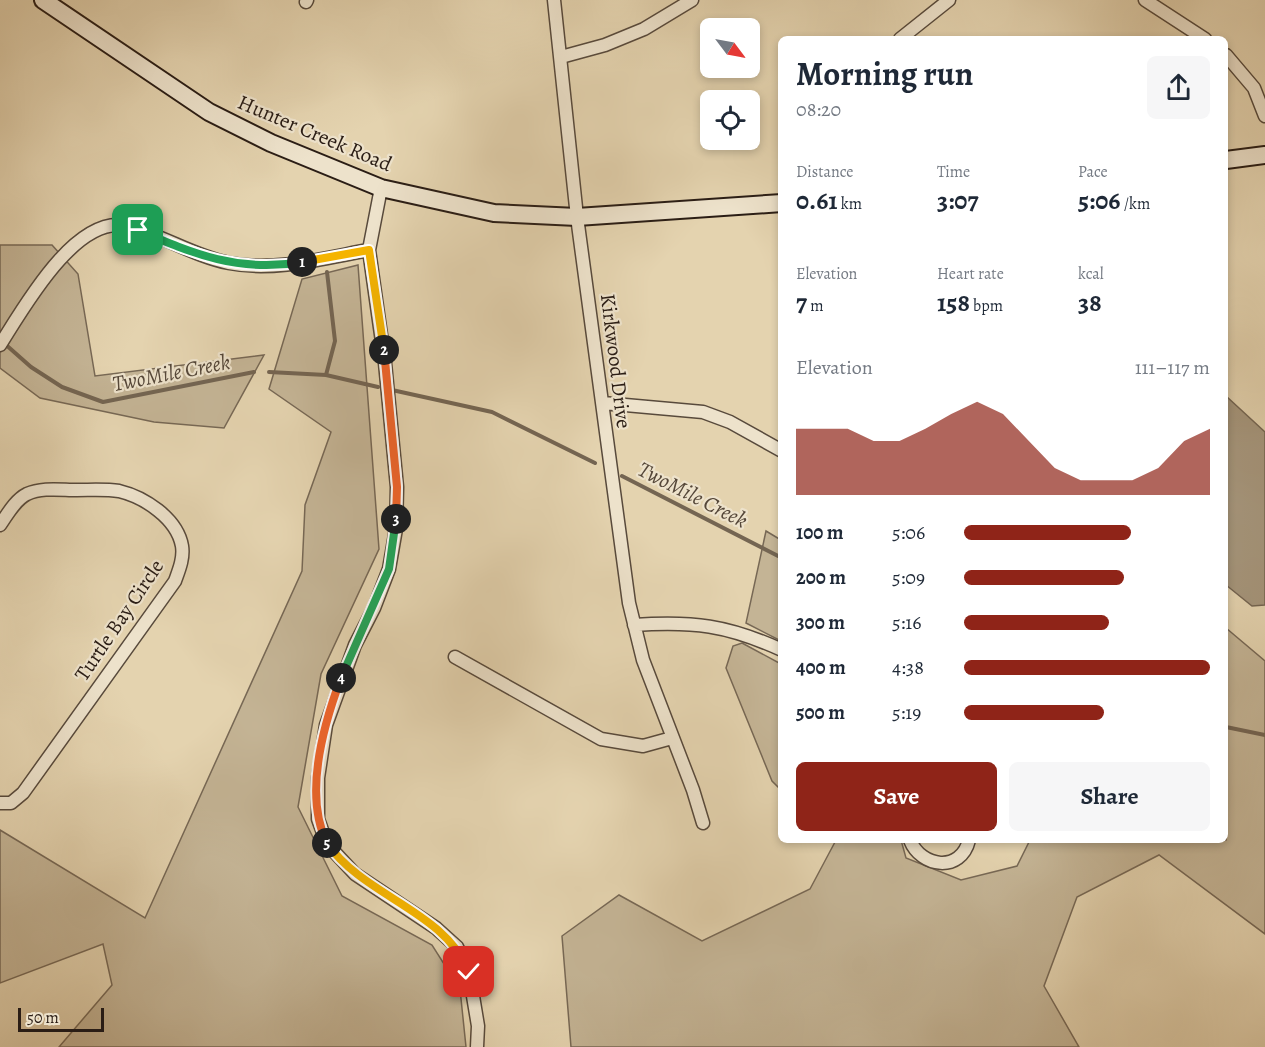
<!DOCTYPE html>
<meta charset="utf-8">
<style>
:root{--surface:#fff;--page:#f6f6f7;--text:#1f2937;--muted:#747a83;--accent:#8f2418}
body{margin:0;font-family:Alegreya,serif;background:var(--page);color:var(--text);height:100vh;display:flex;flex-direction:column;font-size:22px;white-space:nowrap}
*{box-sizing:border-box;margin:0}
p{font-size:20px;color:var(--muted)}
.icon{flex:none;width:33px;height:33px;fill:none;stroke:currentColor;stroke-width:2;stroke-linecap:round;stroke-linejoin:round}
.map{position:relative;flex:1;overflow:hidden}
.side{position:absolute;left:778px;top:36px;width:450px;height:807px;display:flex;flex-direction:column;background:var(--surface);border-radius:9px;box-shadow:0 3px 9px #0003}
.side>*{flex:none}
.needle{width:39px;rotate:122deg}
.controls{position:absolute;left:700px;top:18px;display:grid;gap:12px}
.controls a{display:grid;place-items:center;width:60px;height:60px;border-radius:9px;background:var(--surface);box-shadow:0 3px 9px #0003;font-size:30px}
.scale{position:absolute;left:18px;bottom:15px;width:86px;box-sizing:border-box;padding-left:6px;border:3px solid #2a1d15;border-top:0;font-size:16px;line-height:21px;white-space:nowrap;color:#2a1d15;-webkit-text-stroke:4px #ede2cb;paint-order:stroke}
.pin{position:absolute;display:grid;place-items:center;width:51px;height:51px;color:#fff;margin:-26px;border-radius:12px;box-shadow:0 3px 9px #0006}
.km{position:absolute;width:30px;height:30px;margin:-15px;border-radius:50%;background:#222;color:#fff;font-size:16px;line-height:30px;text-align:center}
.round{display:grid;place-items:center;flex:none;width:63px;height:63px;border-radius:9px;background:var(--page)}
.overview{display:flex;align-items:center;justify-content:space-between;height:102px;padding:0 18px}
h1{font-size:33px;font-weight:600;line-height:45px}
.metrics{display:grid;grid-template-columns:repeat(3,1fr);gap:9px;height:102px;padding:6px 18px}
.metrics div{display:grid;align-content:center}
.metrics b{font-size:26px;font-weight:600}
.metrics small{font-size:16px;font-weight:400}
.metrics p{font-size:16px}
.chart{height:168px;padding:12px 18px}
.chart p{display:flex;justify-content:space-between}
.chart svg{width:100%;height:108px;margin-top:6px;fill:var(--accent);opacity:.7}
.button{display:flex;gap:12px;margin-top:auto;padding:12px 18px}
.button a{flex:1;height:69px;border-radius:9px;background:var(--accent);color:#fff;font-size:24px;font-weight:600;line-height:69px;text-align:center}
.button a+a{background:var(--page);color:var(--text)}
ul{padding:0 18px;list-style:none;font-size:20px}
li{display:grid;grid-template-columns:96px 72px 1fr;align-items:center;height:45px}
li i{height:15px;border-radius:8px;background:var(--accent)}
.map>svg:first-child{display:block}
.green{fill:#c4b495;stroke:#776855;stroke-width:1.5}
.water{fill:#a5957b;stroke:#746552;stroke-width:1.5}
.lines{fill:none;stroke-linecap:round;stroke-linejoin:round}
.stream{stroke:#746552;stroke-width:4}
.minor-casing{stroke:#584a3c;stroke-width:15}
.secondary-casing{stroke:#2a1d15;stroke-width:20}
.minor{stroke:#ede2cb;stroke-width:12}
.secondary{stroke:#ede2cb;stroke-width:16}
.split-1-casing{stroke:#fff;stroke-width:12}
.split-2-casing{stroke:#fff;stroke-width:12}
.split-3-casing{stroke:#fff;stroke-width:12}
.split-4-casing{stroke:#fff;stroke-width:12}
.split-5-casing{stroke:#fff;stroke-width:12}
.split-6-casing{stroke:#fff;stroke-width:12}
.split-1{stroke:#22a559;stroke-width:8}
.split-2{stroke:#f5b400;stroke-width:8}
.split-3{stroke:#f0652b;stroke-width:8}
.split-4{stroke:#22a559;stroke-width:8}
.split-5{stroke:#f0652b;stroke-width:8}
.split-6{stroke:#f5b400;stroke-width:8}
.labels{text-anchor:middle;stroke-width:4.5;stroke-linejoin:round;paint-order:stroke}
.street-label{font-size:21px;fill:#2a1d15;stroke:#ede2cb}
.water-label{font-size:22px;font-style:italic;fill:#554739;stroke:#ede2cb}
</style>
<div class="map">
<svg width="1265" height="1047" viewBox="0 0 1265 1047">
<rect width="100%" height="100%" fill="#e4d3af"/>
<filter id="stains"><feTurbulence type="fractalNoise" baseFrequency=".00333" numOctaves="4"/><feColorMatrix values="0 0 0 0 .2 0 0 0 0 .09 0 0 0 0 .02 0 0 0 .5 -.17"/></filter>
<radialGradient id="worn" r=".72"><stop offset=".6" stop-color="#630" stop-opacity="0"/><stop offset="1" stop-color="#630" stop-opacity=".3"/></radialGradient>
<path class="green" d="M0 245H52L78 274 95 376 264 355 224 428 154 422 40 398 0 368Z
M358 265 379 549 321 674 298 807 342 896 432 945 460 989 466 1047H59L112 985 103 944 0 983V830L145 918 302 571 305 505 331 432 269 389 302 279Z
M766 531 781 540V641L746 623Z
M1226 628 1265 661V934L1159 855 1077 897 1044 986 1079 1047H571L562 936 619 895 702 941 810 889 835 842 833 840H901L906 858 961 880 1017 866 1030 840H1226Z
M742 643 781 664V790L772 781 726 668 733 646Z"/>
<path class="water" d="M1226 396 1265 432V605L1252 606 1226 585Z"/>
<g class="lines">
<path class="stream" d="M5 344 31 367 62 387 103 402 254 372
M269 372 326 375 378 387
M326 375 335 341 327 272
M392 390 492 412 595 463
M622 476 782 558
M1226 727 1265 735"/>
<g class="minor-casing">
<path id="minor" d="M554 0 577 217 629 603 643 660 693 790 703 823
M1145 0 1205 39
M306 2 307 0
M900 39 949 0
M1226 55 1254 88 1265 116
M561 57 605 45 644 29 692 0
M381 188 369 250 385 363 397 487 396 529 389 569 374 608 355 645 326 725 318 778V819L327 844 355 874 436 928 457 947 469 972 478 1026 477 1047
M0 345C23 309 75 215 126 226 161 234 193 256 229 263 274 272 325 258 369 250
M603 403 703 412 730 422 782 451
M0 525C7 515 15 500 27 494 42 487 61 490 77 490 91 490 106 489 119 491 144 497 177 518 182 546 184 558 179 570 175 581L23 793 11 803H0
M634 625C693 621 727 625 782 650
M455 657 601 739 643 746 672 738
M910 840C921 868 961 873 969 840"/>
</g>
<g class="secondary-casing">
<path id="secondary" d="M43 0 209 112 271 143 381 188 494 213 577 217 782 203
M1226 160 1265 155"/>
</g>
<use href="#minor" class="minor"/>
<use href="#secondary" class="secondary"/>
</g>
<g class="lines">
<g class="split-1-casing">
<path id="split-1" d="M138 230C194 254 239 273 302 262"/>
</g>
<g class="split-2-casing">
<path id="split-2" d="M302 262 369 250 384 350"/>
</g>
<g class="split-3-casing">
<path id="split-3" d="M384 350 397 487 396 519"/>
</g>
<g class="split-4-casing">
<path id="split-4" d="M341 678 389 569 396 519"/>
</g>
<g class="split-5-casing">
<path id="split-5" d="M327 843C303 795 323 726 341 678"/>
</g>
<g class="split-6-casing">
<path id="split-6" d="M327 843C364 897 444 910 469 972"/>
</g>
<use href="#split-1" class="split-1"/>
<use href="#split-2" class="split-2"/>
<use href="#split-3" class="split-3"/>
<use href="#split-4" class="split-4"/>
<use href="#split-5" class="split-5"/>
<use href="#split-6" class="split-6"/>
</g>
<g class="labels">
<g class="street-label">
<text transform="translate(315 133) rotate(23)" y="7">Hunter Creek Road</text>
<text transform="translate(616 361) rotate(83)" y="7">Kirkwood Drive</text>
<text transform="translate(119 620) rotate(-56)" y="7">Turtle Bay Circle</text>
</g>
<g class="water-label">
<text transform="translate(171 372) rotate(-11)" y="8">TwoMile Creek</text>
<text transform="translate(693 494) rotate(27)" y="8">TwoMile Creek</text>
</g>
</g>
<rect width="100%" height="100%" filter="url(#stains)"/>
<rect width="100%" height="100%" fill="url(#worn)"/>
</svg>
<div class="controls">
<a><svg class="needle" viewBox="-14 -14 28 28"><path d="M0-13l5 13h-10z" fill="#e53935"/><path d="M0 13l5-13h-10z" fill="#747a83"/></svg></a>
<a><svg class="icon" aria-label="locate" viewBox="0 0 24 24"><circle cx="12" cy="12" r="6"/><path d="M12 2v4M12 18v4M2 12h4M18 12h4"/></svg></a>
</div>
<div class="scale">50 m</div>
<div class="pin" style="left:138px;top:230px;background:#1e9e55"><svg class="icon" aria-label="arrive" viewBox="0 0 24 24"><path d="M6 21V4h12l-3 4 3 4H6"/></svg></div>
<div class="pin" style="left:469px;top:972px;background:#d93025"><svg class="icon" aria-label="check" viewBox="0 0 24 24"><path d="M5 12l5 5 9-10"/></svg></div>
<b class="km" style="left:302px;top:262px">1</b>
<b class="km" style="left:384px;top:350px">2</b>
<b class="km" style="left:396px;top:519px">3</b>
<b class="km" style="left:341px;top:678px">4</b>
<b class="km" style="left:327px;top:843px">5</b>
<section class="side">
<div class="overview"><div><h1>Morning run</h1><p>08:20</p></div><a class="round"><svg class="icon" aria-label="share" viewBox="0 0 24 24"><path d="M12 15V3M7 8l5-5 5 5M5 13v7h14v-7"/></svg></a></div>
<div class="metrics">
<div><p>Distance</p><b>0.61<small> km</small></b></div>
<div><p>Time</p><b>3:07</b></div>
<div><p>Pace</p><b>5:06<small> /km</small></b></div>
</div>
<div class="metrics">
<div><p>Elevation</p><b>7<small> m</small></b></div>
<div><p>Heart rate</p><b>158<small> bpm</small></b></div>
<div><p>kcal</p><b>38</b></div>
</div>
<div class="chart"><p><span>Elevation</span>111–117 m</p>
<svg viewBox="0 0 160 44" preserveAspectRatio="none"><path d="M0 44V17L10 17L20 17L30 22L40 22L50 17L60 11L70 6L80 11L90 22L100 33L110 38L120 38L130 38L140 33L150 22L160 17V44z"/></svg>
</div>
<ul>
<li><b>100 m</b>5:06<i style="width:68%"></i></li>
<li><b>200 m</b>5:09<i style="width:65%"></i></li>
<li><b>300 m</b>5:16<i style="width:59%"></i></li>
<li><b>400 m</b>4:38<i style="width:100%"></i></li>
<li><b>500 m</b>5:19<i style="width:57%"></i></li>
</ul>
<div class="button"><a>Save</a><a>Share</a></div>
</section>
</div>
